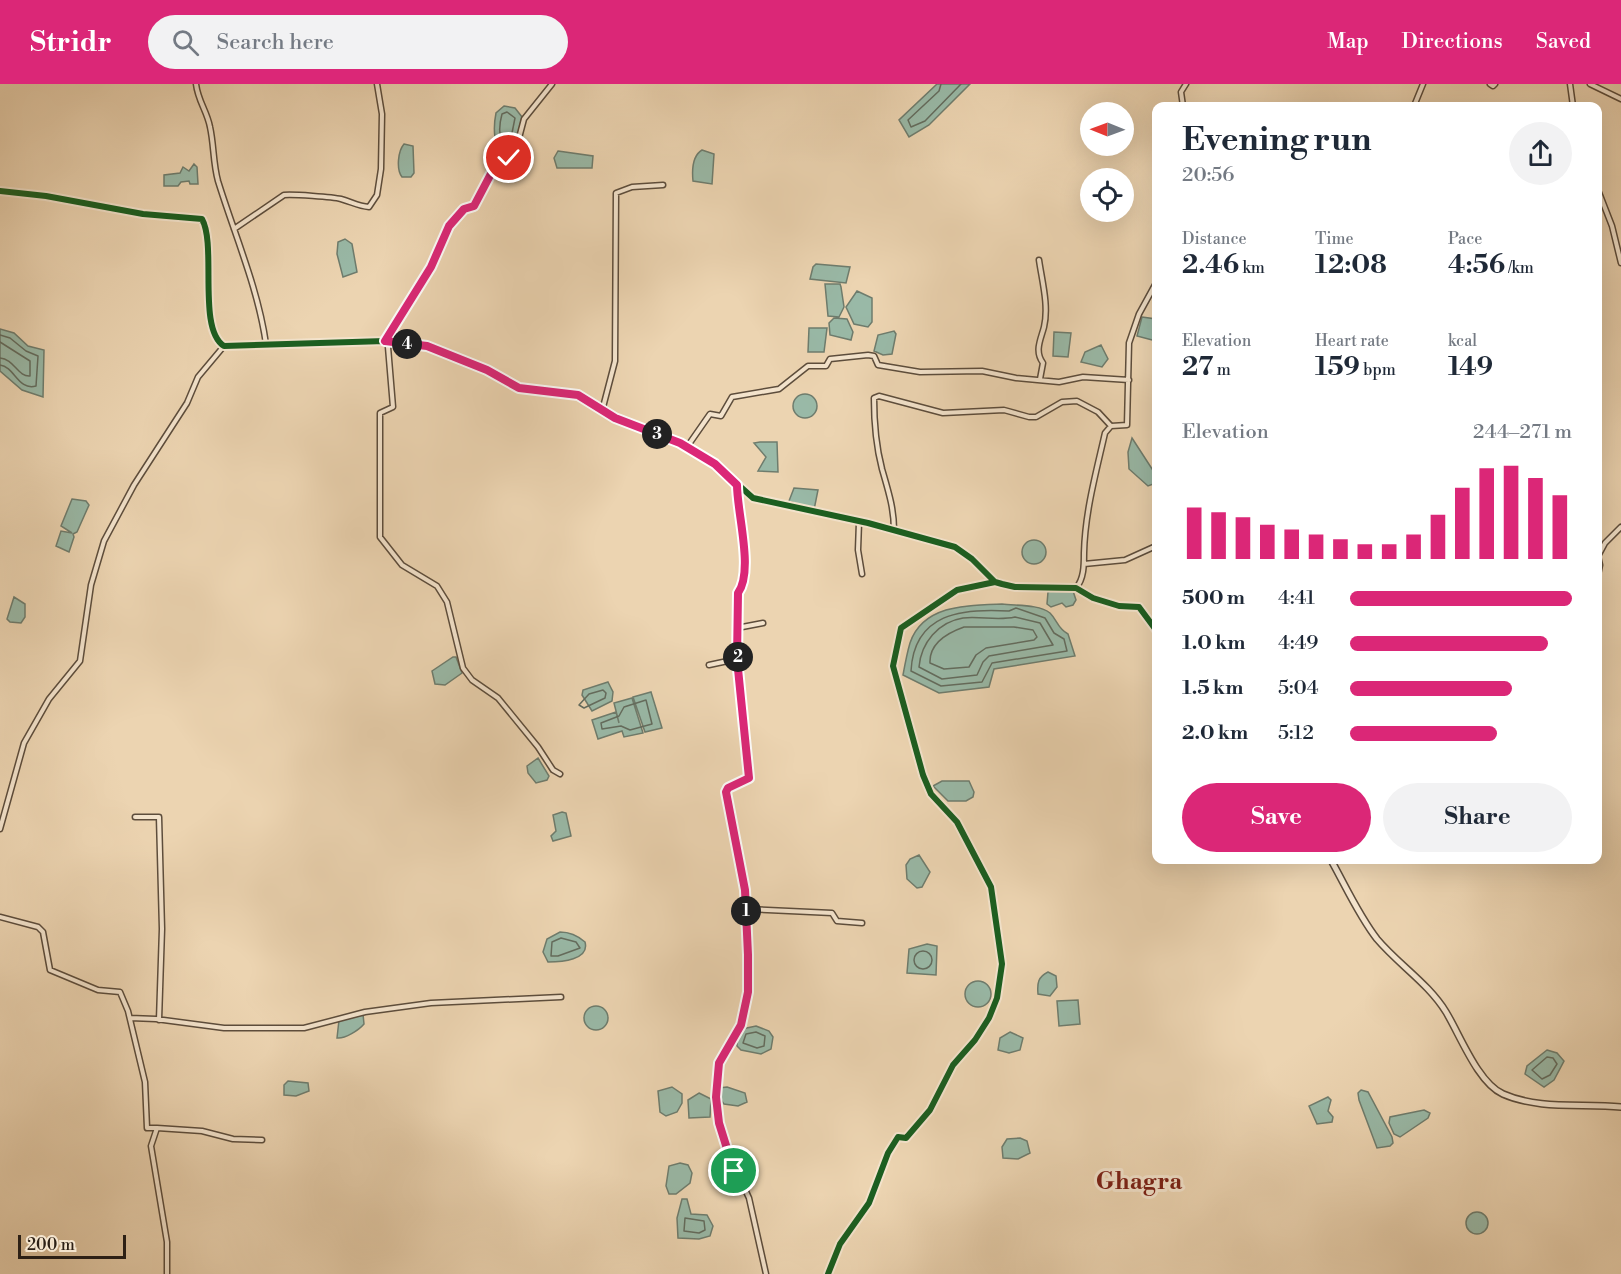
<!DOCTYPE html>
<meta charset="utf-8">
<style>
:root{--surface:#fff;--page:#f2f2f3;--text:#1f2937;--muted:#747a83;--accent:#db2777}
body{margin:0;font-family:"Libre Bodoni",serif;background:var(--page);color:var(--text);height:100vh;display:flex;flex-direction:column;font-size:22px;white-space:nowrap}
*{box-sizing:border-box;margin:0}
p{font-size:20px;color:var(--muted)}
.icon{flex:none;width:33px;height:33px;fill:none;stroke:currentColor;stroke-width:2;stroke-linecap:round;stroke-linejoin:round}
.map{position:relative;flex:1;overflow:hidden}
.panel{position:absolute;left:1152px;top:18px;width:450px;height:762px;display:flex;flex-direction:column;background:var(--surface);border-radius:12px;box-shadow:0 6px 24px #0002}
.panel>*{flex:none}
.needle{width:39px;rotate:271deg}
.buttons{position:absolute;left:1080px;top:18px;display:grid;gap:12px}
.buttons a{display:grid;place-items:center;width:54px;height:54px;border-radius:50%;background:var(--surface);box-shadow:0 6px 24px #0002;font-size:30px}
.scale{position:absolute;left:18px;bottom:15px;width:108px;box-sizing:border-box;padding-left:6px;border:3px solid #2d2015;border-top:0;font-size:16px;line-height:21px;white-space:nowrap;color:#2d2015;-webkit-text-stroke:4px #f3e3cc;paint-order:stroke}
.pin{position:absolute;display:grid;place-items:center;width:51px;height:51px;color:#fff;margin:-26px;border:3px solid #fff;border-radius:50%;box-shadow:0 2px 6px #0007}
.km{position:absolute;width:30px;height:30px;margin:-15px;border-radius:50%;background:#222;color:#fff;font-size:16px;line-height:30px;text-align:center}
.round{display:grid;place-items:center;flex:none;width:63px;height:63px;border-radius:32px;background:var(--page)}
.headline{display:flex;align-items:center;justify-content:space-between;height:102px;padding:0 30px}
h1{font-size:33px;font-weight:700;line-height:45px}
.stats{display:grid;grid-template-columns:repeat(3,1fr);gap:9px;height:102px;padding:6px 30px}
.stats div{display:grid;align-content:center}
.stats b{font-size:26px;font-weight:700}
.stats small{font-size:16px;font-weight:400}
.stats p{font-size:16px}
.chart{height:168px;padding:12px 30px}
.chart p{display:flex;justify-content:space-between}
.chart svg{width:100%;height:108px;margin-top:6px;stroke:var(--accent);stroke-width:6}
.cta{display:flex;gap:12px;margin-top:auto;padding:12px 30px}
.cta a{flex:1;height:69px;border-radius:36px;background:var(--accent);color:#fff;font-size:24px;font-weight:700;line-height:69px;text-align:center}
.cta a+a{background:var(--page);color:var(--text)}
ul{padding:0 30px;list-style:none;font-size:20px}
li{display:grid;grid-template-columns:96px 72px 1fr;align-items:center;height:45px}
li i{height:15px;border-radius:8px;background:var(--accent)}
header{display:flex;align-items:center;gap:36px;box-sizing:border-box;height:84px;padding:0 30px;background:var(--accent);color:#fff}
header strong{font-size:28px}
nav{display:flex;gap:33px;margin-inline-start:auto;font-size:21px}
.search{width:420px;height:54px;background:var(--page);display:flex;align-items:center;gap:15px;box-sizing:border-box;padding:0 21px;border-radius:33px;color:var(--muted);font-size:22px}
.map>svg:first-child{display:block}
.water{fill:#99b9a7;stroke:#6e7c6d;stroke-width:1.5}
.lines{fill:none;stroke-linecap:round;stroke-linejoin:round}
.shore{stroke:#636c5e;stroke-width:1.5}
.minor-casing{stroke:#5d4d3c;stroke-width:7}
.tertiary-casing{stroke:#5d4d3c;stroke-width:8}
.minor{stroke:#f3e3cc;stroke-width:4}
.tertiary{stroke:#f3e3cc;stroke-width:5}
.cycleway-casing{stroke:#f3e3cc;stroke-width:10}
.cycleway{stroke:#1b5e20;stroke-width:6}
.route-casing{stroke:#fff;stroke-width:12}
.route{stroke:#db2777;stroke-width:8}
.labels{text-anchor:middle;stroke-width:6;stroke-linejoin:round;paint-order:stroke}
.quarter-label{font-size:24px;font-weight:bold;fill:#7a1f14;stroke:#f3e3cc}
</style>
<header>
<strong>Stridr</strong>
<div class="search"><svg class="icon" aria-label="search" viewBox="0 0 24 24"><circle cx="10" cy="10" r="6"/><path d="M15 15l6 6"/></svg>Search here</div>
<nav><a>Map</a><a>Directions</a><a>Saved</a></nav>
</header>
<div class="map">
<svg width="1621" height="1190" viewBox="0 0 1621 1190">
<rect width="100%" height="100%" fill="#ecd4b1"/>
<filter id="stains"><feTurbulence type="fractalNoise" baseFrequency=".00333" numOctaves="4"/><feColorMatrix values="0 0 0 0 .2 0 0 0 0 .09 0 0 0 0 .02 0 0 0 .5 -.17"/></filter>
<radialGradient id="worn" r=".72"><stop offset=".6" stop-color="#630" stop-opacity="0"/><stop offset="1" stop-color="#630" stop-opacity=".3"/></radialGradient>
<path class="water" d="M937 0H970L929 41 909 53 899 36Z
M504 22 515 24 522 33 516 61 506 73C493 64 493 44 496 29Z
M404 60 413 62 414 89 411 93H402C396 85 398 67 404 60Z
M702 66 714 70 712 100 693 97C692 87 692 72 702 66Z
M558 67 593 72 592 84H557L554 74Z
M194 80 197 83 198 100H190L189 97 181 98 178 102H164V91L180 89 183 83 189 87Z
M345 155 352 160 357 188 343 193 337 170 338 158Z
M816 180 850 183 846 199 810 195 813 183Z
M825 200H840L841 203 844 223 839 233 828 232Z
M857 207 872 214V238L868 243 854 240 846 223Z
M1142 233 1156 235V257L1137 252Z
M834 234 847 235 853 248 851 256 830 251 829 239Z
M809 244H827L824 268H808Z
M0 245 14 249 28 262 44 266 43 313 22 306 0 287Z
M894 247 896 250 892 270 883 271 874 267 878 251Z
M1054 248 1071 249 1068 273 1053 272Z
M1101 261 1108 275 1102 283 1081 278 1085 268Z
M793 322a12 12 0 1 1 24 0a12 12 0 1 1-24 0Z
M1132 354 1156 391V399L1148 402 1129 385 1128 368Z
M760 358H777L778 388 758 387 766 373 754 359Z
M794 404 818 406 814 426 789 417Z
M72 415 86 417 89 421 77 448 73 450 74 453 69 468 56 462 61 447 72 449 61 442Z
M1022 468a12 12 0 1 1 24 0a12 12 0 1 1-24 0Z
M1054 505 1073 507 1076 516 1073 521 1066 523 1062 519 1051 523 1047 520 1048 508Z
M14 513 25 520V533L21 539 10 538 7 535Z
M1002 520C1015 522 1039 520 1050 529 1058 537 1057 544 1068 550L1075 572 994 585 989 603 939 609 903 591C905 580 907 569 910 559 923 520 970 521 1002 520Z
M453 573H456L462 589 445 601 435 600 432 587Z
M608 598 613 608 612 617 592 627 582 611 583 606Z
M651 608 662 644 645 648 633 613Z
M632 614 643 649 624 653 622 647 598 655 592 636 616 628 619 639 614 619Z
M538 674 549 692 547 696 536 699 528 689 527 682Z
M942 697H969L974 708 973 713 966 717H948L933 702Z
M562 728 566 729 571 752 553 757 551 752 556 747 553 731Z
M919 771 930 788 922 803 917 804 907 795 906 781 910 775Z
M560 848C570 848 577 851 585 858 590 876 561 878 548 878L543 868 547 855Z
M927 860 937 862 936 891 907 889 909 865Z
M1048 888 1056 892 1057 903 1050 912 1038 910C1037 899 1038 893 1048 888Z
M965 910a13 13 0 1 1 26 0a13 13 0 1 1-26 0Z
M1078 916 1080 940 1059 942 1057 917Z
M584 934a12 12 0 1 1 24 0a12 12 0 1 1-24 0Z
M363 930 364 940C359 946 345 955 337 954L339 936Z
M756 942 769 947 773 953 771 965 761 970 741 966 737 962V953L742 945Z
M1010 948 1023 954 1020 966 1009 969 998 966 1000 954Z
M1547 966 1557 969 1564 977 1554 996 1544 1003 1525 990 1527 982Z
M288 997 308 999 309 1007 296 1012 284 1011V1001Z
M672 1003 682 1010V1019L677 1028 666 1032 660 1028 658 1007Z
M727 1003 745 1009 747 1018 738 1022 724 1020C719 1014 717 1011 719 1004Z
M1361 1006 1368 1008 1392 1053 1393 1059 1390 1062 1377 1064 1359 1016 1358 1009Z
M699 1009 711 1015 710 1033 689 1034 688 1016Z
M1328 1013 1331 1016 1328 1027 1333 1033 1332 1038 1317 1040 1309 1022Z
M1424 1026 1430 1029 1428 1034 1400 1053 1394 1050 1389 1039 1390 1033Z
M1020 1054 1027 1057 1030 1069 1018 1075 1003 1074 1002 1063 1007 1055Z
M680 1079 688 1081 692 1089 690 1099 676 1110H669L666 1102 669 1082Z
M682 1115H687L691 1130 707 1131 713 1142 710 1152 699 1155 678 1154 677 1134Z
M1466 1139a11 11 0 1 1 22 0a11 11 0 1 1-22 0Z"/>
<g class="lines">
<path class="shore" d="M941 0 939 7 908 36 911 43 925 37 961 0
M507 28 515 34 510 59 506 64C498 55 499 41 502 30Z
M0 251 10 254 26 267 38 272 36 302C18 307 15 283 0 281
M0 258 30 277V292C18 293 14 275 0 274
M1016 524 1045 534 1054 549 1064 555 1067 567 992 579 982 598 941 602 911 587C914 529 962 524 1009 527Z
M1015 533 1040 539 1053 561 989 572 983 578 977 591 942 595 919 583C921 559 938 538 963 534 980 532 998 537 1015 533Z
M964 543H1014L1033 546 1037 553 1034 556 986 564 976 571 969 583 944 585 930 579C929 559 947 549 964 543Z
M603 606 606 609 605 614 584 624 579 621 589 610Z
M646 616 652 640 630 646 621 642 602 645 601 639 619 632 624 623Z
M561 854 576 858 580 864 558 872H551L552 858Z
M914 876a9 9 0 1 1 18 0a9 9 0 1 1-18 0Z
M756 948 765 952 764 962 757 964 743 959 746 950Z
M1547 973 1553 974 1557 980 1550 991 1542 995 1532 986Z
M685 1134 704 1137 705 1146 699 1149 684 1147Z"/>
<g class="minor-casing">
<path id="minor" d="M196 0C198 17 207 27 210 43 214 61 213 79 218 97 235 152 258 204 266 260
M552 0 524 35 515 69 494 84 474 122 464 125 454 135 443 152 435 175 422 198 387 251 393 323 380 329V453L402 481 437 502 447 518 463 584 472 596 498 614 538 663 553 686 560 690
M1490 0 1493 2 1495 0
M1570 0 1573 22
M1590 0 1621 15
M1183 22 1181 8 1186 0
M1414 22 1423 0
M1598 106 1612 142 1621 179
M234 145 284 111C292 110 333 113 341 115 352 118 358 122 369 123L377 111 381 85 382 30 377 0
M1039 176C1042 197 1049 222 1044 243 1041 255 1034 267 1043 279L1040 295
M602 327 615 277 616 109 632 103 663 101
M687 363 710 330 721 332 732 313 779 305 808 282H826L830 275 868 271 874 272 878 281 920 288 982 287 1016 294 1059 298 1083 293 1129 296
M737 401C737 427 752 489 738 509L737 575 749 694 728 704 726 708 745 806 748 907 741 941 719 979 716 1013 725 1062 749 1114 766 1190
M859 438 858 466 862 490
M894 446C894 424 888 406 882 385 876 362 874 338 874 314L879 312 943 329 1004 326 1029 333H1036L1062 318 1077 317 1098 328 1111 342
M1084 480 1125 476 1156 462
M1598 491 1600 481 1598 472 1605 459 1621 443
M1076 504C1084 495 1084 481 1084 469 1085 428 1096 389 1105 349L1111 342 1127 341 1129 259 1139 230 1156 199
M737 544 763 539
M709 581 737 575
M135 733H159L162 845 159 936
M0 745 24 659 49 615 80 577 91 501 104 457 134 401 187 319 198 293 224 262
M746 825 832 829 837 837 862 839
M0 833 38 843 43 848 50 886 98 906 120 908 128 927 145 998 147 1044H157
M130 934 156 935 224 944H304L365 928 431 919 561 913
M167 1190V1158L151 1062 157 1044 202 1047 233 1055 262 1056
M828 1190 840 1160 869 1119 888 1069 898 1053 906 1054 930 1026 953 981 975 956 989 934 997 914 1002 880 991 803 957 738 931 710 923 691 893 582 901 544 957 506 995 498"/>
</g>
<g class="tertiary-casing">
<path id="tertiary" d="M0 107 46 112 143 130 202 135C217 162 197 245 224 262L385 257 427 262 487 286 519 304 578 311 615 334 680 359 715 380 753 414 868 439 955 463 972 475 995 498 1002 500 1015 503 1076 504 1093 514 1119 522 1139 523 1156 546
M1331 776C1345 801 1359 832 1377 855 1399 881 1428 899 1446 928 1460 951 1478 999 1503 1010 1539 1026 1583 1019 1621 1023"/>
</g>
<use href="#minor" class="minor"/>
<use href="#tertiary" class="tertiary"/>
<g class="cycleway-casing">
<path id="cycleway" d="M0 107 46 112 143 130 202 135C217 162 197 245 224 262L385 257 427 262 487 286 519 304 578 311 615 334 680 359 715 380 753 414 868 439 955 463 972 475 995 498 1002 500 1015 503 1076 504 1093 514 1119 522 1139 523 1156 546
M828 1190 840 1160 869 1119 888 1069 898 1053 906 1054 930 1026 953 981 975 956 989 934 997 914 1002 880 991 803 957 738 931 710 923 691 893 582 901 544 957 506 995 498"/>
</g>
<use href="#cycleway" class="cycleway"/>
</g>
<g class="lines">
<g class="route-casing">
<path id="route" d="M509 74 494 84 474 122 464 125 449 142 431 183 385 257 427 262 487 286 519 304 578 311 615 334 680 359 715 380 737 401C737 429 754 487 738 509L737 575 749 694 728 704 726 708 745 806 748 871V908L741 941 719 979 716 1013 719 1039 734 1087"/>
</g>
<use href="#route" class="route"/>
</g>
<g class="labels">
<g class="quarter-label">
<text x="1139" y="1105">Ghagra</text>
</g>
</g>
<rect width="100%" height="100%" filter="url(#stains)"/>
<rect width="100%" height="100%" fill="url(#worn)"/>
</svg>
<div class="buttons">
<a><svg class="needle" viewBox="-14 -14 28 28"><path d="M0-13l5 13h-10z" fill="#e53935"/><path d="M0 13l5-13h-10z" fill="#747a83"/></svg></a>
<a><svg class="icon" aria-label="locate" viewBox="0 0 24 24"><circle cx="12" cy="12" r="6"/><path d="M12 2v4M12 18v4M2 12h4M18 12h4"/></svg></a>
</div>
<div class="scale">200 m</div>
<div class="pin" style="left:734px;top:1087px;background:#1e9e55"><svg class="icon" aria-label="arrive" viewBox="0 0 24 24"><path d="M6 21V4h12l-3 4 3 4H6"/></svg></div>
<div class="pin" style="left:509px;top:74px;background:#d93025"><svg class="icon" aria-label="check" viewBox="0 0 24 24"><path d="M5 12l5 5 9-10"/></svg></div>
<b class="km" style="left:746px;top:827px">1</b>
<b class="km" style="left:738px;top:573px">2</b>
<b class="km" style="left:657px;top:350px">3</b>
<b class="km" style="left:407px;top:260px">4</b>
<section class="panel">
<div class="headline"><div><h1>Evening run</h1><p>20:56</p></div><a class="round"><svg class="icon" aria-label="share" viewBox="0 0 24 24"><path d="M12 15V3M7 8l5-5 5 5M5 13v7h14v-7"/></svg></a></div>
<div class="stats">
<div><p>Distance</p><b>2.46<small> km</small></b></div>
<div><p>Time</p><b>12:08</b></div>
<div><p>Pace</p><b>4:56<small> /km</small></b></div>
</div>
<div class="stats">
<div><p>Elevation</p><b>27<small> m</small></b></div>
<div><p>Heart rate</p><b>159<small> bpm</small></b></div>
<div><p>kcal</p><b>149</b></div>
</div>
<div class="chart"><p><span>Elevation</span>244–271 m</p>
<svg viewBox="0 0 160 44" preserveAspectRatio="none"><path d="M5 44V23M15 44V25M25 44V27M35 44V30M45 44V32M55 44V34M65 44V36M75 44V38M85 44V38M95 44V34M105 44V26M115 44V15M125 44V7M135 44V6M145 44V11M155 44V18"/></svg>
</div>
<ul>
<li><b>500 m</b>4:41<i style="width:100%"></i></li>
<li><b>1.0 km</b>4:49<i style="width:89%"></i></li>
<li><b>1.5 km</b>5:04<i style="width:73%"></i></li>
<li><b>2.0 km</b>5:12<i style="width:66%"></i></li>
</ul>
<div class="cta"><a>Save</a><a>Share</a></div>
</section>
</div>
